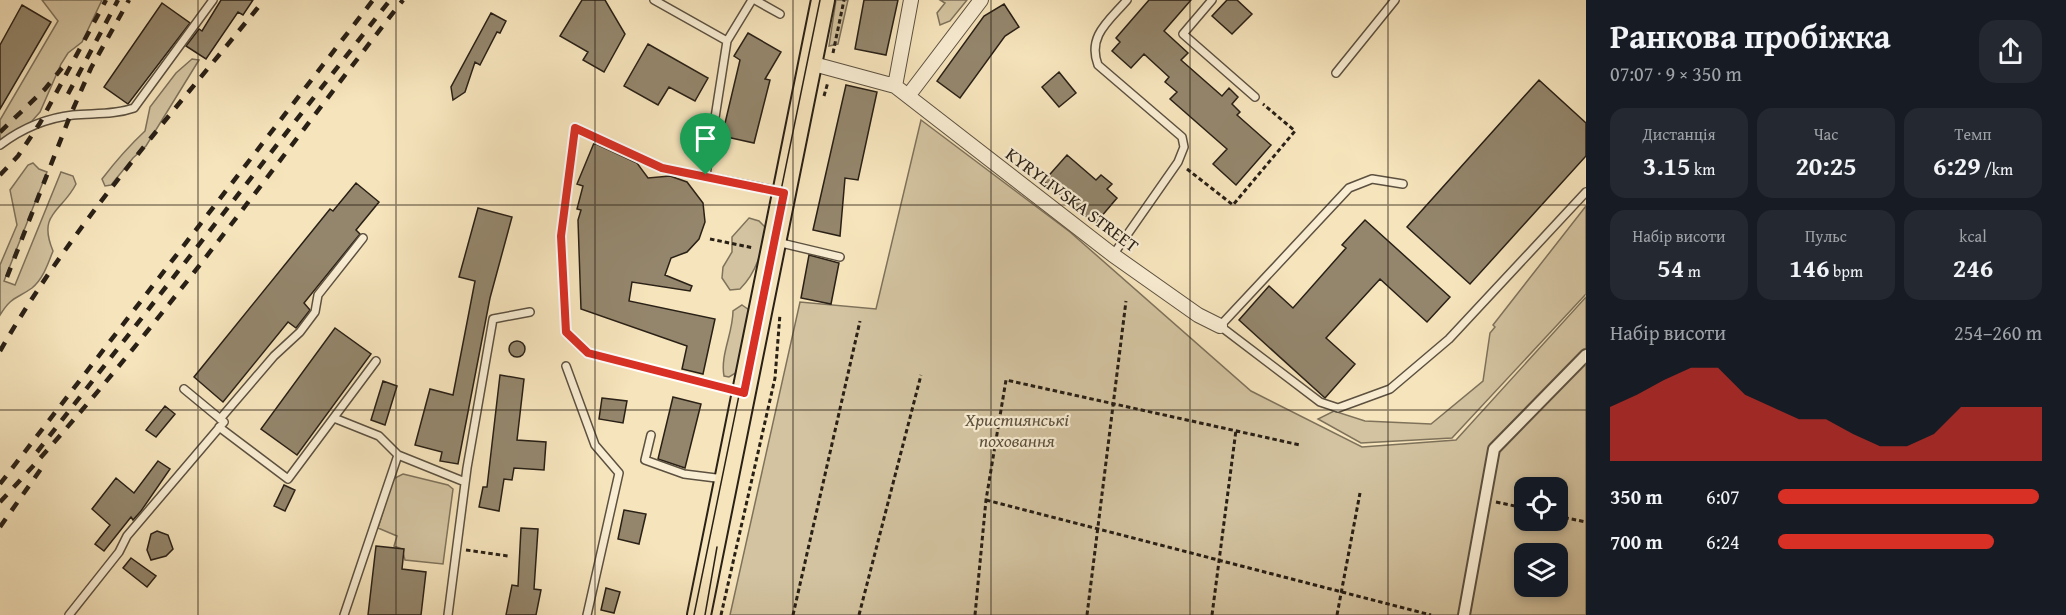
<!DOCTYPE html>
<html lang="uk">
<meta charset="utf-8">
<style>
:root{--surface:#171b24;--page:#242831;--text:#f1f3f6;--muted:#9ea1a6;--accent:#d93025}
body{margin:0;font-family:"Gentium Book Plus",serif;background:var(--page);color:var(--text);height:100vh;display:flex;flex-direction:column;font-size:22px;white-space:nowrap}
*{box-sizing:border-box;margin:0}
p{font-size:20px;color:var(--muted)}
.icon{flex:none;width:33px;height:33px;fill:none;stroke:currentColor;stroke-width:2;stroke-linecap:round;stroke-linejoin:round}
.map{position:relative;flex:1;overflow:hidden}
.drawer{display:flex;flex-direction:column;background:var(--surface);width:480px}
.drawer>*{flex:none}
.buttons{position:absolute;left:1514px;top:477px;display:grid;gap:12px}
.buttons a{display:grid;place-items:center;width:54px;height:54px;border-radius:12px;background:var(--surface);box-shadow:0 3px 9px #0003;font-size:30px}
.pin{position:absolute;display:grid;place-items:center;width:51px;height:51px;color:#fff;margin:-62px -26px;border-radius:50% 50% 50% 0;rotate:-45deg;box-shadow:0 0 6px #0007}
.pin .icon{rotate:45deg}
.round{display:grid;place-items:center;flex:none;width:63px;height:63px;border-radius:18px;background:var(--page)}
.head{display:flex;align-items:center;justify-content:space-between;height:102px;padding:0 24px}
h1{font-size:33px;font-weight:700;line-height:45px}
.metrics{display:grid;grid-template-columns:repeat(3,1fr);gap:9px;height:102px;padding:6px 24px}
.metrics div{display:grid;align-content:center;border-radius:15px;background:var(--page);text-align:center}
.metrics b{font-size:26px;font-weight:700}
.metrics small{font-size:16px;font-weight:400}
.metrics p{font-size:16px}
.chart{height:168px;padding:12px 24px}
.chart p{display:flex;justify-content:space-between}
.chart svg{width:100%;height:108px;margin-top:6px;fill:var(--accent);opacity:.7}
ul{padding:0 24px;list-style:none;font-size:20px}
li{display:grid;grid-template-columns:96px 72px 1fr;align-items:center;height:45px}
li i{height:15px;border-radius:8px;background:var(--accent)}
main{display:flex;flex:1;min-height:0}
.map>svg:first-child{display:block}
.green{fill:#d3c3a0;stroke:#7e725b;stroke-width:1.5;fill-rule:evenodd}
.building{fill:#94866c;stroke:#292016;stroke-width:1.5}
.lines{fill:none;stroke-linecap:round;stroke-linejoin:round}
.service-casing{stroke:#5c5140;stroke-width:10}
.pedestrian-casing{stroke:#5c5140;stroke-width:14}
.minor-casing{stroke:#5c5140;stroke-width:16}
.primary-casing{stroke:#292016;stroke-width:26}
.path{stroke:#292016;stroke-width:3;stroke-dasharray:4.5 3;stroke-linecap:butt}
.service{stroke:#f9edd3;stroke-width:7}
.pedestrian{stroke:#f9edd3;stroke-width:10}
.minor{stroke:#f9edd3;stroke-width:14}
.primary{stroke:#f6e4bc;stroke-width:22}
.tram{stroke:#292016;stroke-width:1.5}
.rail{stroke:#292016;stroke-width:4.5;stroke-dasharray:10 10;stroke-linecap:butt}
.route-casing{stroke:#fff;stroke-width:12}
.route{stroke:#d93025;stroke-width:8}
.grid{fill:none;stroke:#292016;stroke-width:1.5;stroke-opacity:0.55}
.labels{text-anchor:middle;stroke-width:4.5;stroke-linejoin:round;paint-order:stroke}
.street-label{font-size:18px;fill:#292016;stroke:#f9edd3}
.park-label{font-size:18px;font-style:italic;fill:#5c513f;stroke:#f9edd3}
</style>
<main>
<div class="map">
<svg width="1586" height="615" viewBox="0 0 1586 615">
<rect width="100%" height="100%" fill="#f6e4bc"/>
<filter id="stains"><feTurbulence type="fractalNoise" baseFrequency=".00333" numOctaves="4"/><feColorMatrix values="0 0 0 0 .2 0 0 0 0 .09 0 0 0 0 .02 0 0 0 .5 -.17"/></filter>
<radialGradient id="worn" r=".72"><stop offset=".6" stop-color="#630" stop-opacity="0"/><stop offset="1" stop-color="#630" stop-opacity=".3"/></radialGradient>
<path class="green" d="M42 0H102L82 42 68 53 61 64 40 112 32 121 0 143V120L58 21Z
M836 0H848L838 44 829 46Z
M940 0H967L950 21 940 25 937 13 945 3Z
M192 59 199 60 146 146 133 158 111 185 105 186 102 179C115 162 130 145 145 131L150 107 176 73Z
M921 120 1070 232 1251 391 1362 447 1456 440 1586 297V615H730L800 302 876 309ZM1524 488H1557V520H1524ZM1524 554H1557V586H1524Z
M33 163 39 169 47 172 4 281 15 285 61 172 73 176 76 184C62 212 37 213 53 251 48 264 43 279 32 288 15 300 12 296 0 315V265L17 225 10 190 28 165Z
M1586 206V294L1452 438 1361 443 1318 419 1334 411 1365 421 1431 424 1483 381 1490 333 1495 327 1493 325Z
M749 218 759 221 766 228C762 251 757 272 740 289L730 290 722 278 723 267 732 252V237Z
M742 305 752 312 739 371 729 377 724 376C720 355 733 333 733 311Z
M403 474 448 485 453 489 443 564 405 560 402 549 394 546 397 536 378 528 393 479Z"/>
<path class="building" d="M221 0H253L243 15 238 12 206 59 186 46 199 29 202 31Z
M582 0H605L625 34 604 72 583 60 588 52 560 36Z
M864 0H898L886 55 855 49Z
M1149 0H1191L1164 31 1188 53 1181 60 1222 96 1229 88 1238 97 1232 104 1240 112 1237 115 1271 145 1236 185 1213 164 1227 149 1170 99 1177 92 1165 82 1169 77 1144 54 1131 68 1112 51 1120 42 1116 38Z
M1227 0H1237L1252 14 1232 34 1212 16Z
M162 3 190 23 128 104 104 87Z
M1004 4 1019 27 1005 36 960 98 937 81 984 16Z
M22 5 51 22 0 109V45Z
M491 13 506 21 500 33 497 32 480 65 475 62 465 92 453 100 451 87Z
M748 33 781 52 765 79 770 80 754 143 722 136 740 60 734 56Z
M648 44 708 78 695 101 669 87 658 105 624 86Z
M1059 72 1076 93 1059 107 1042 87Z
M1539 80 1586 123V156L1470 284 1407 227Z
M846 85 877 92 858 180 845 178 840 236 813 230Z
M594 143 637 163 648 178 670 176 687 182 703 203 705 222 699 239 687 252 671 258 665 275 692 286 690 291 632 282 629 301 715 319 703 374 682 369 687 346 581 309 578 220 581 210 577 209 583 186 577 184Z
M1067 155 1096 180 1101 175 1112 184 1107 189 1117 198 1095 224 1044 181Z
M356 183 379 202 356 230 360 234 304 303 310 310 296 328 288 322 223 402 194 377 330 209 333 211Z
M478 208 512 217 490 298 458 464 440 461 442 452 415 445 430 389 453 395 475 281 459 277Z
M1365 220 1450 297 1427 322 1380 279 1326 338 1355 364 1325 398 1239 320 1269 286 1293 308 1346 248 1342 245Z
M809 255 839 263 831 304 801 298Z
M335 328 371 354 297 455 261 429Z
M509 349a8 8 0 1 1 16 0a8 8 0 1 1-16 0Z
M500 375 524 379 517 440 546 442 544 470 514 468 512 480 504 479 499 511 479 507 483 487H487Z
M383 381 397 386 385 425 371 420Z
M673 397 701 404 685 468 658 459Z
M602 398 627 401 623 423 599 419Z
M165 406 175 414 156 437 146 430Z
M158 461 170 469 141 511 133 520 131 517 104 551 95 544 110 525 92 509 116 478 134 493Z
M284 485 295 490 285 511 274 506Z
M624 510 646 514 639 544 618 539Z
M521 528 538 529 534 589 541 590 536 615H506L512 585 518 586Z
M157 531 168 535 173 549 166 556 151 560 147 550 151 534Z
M376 546 404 549 402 569 426 572 421 615H368Z
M131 558 156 576 147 587 123 568Z
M606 588 620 592 614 613 601 610Z"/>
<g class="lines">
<g class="service-casing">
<path id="service" d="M654 0 727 41 752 0
M755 0 780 14
M1212 0 1183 34 1255 97
M1336 73 1395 0
M0 145C21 129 47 118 73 115 93 113 114 115 134 108L213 0
M706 175 727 41
M1403 184 1372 179 1349 188 1220 326 1320 402 1338 408 1390 389 1449 339 1586 192
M777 242 840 257
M1113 255 1178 162 1184 147 1182 137 1098 65C1087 36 1109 21 1127 0
M566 366 595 445 619 473 587 615
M741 392 588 353 566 332 561 236 575 128 662 168 780 191
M334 418 379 436 398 455 465 482
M220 419 274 356 300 332 315 312 318 295 363 238
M219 427 288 479 376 361
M651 435 645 460 684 474 724 479
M69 615 119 552 127 536 224 422 184 389
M344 615 398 455
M448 615 467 468 493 319 530 312"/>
</g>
<g class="pedestrian-casing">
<path id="pedestrian" d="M1464 615 1494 449 1586 355"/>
</g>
<g class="minor-casing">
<path id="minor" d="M810 63 895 86 1113 255 1198 315 1220 326
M895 86 911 0
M908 96 981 0"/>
</g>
<g class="primary-casing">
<path id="primary" d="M699 615 823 0"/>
</g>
<path class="path" d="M833 53 844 0
M824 96 828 82
M1187 169 1233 205 1295 131 1263 104
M710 239 754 248
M986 500 1431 615
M1496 502 1524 508
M1557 516 1586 522
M466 550 508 556
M721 615 775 378 780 314
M793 615 860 321
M859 615 921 375
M975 615 986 500 1006 380 1300 445
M1087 615 1126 301
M1212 615 1236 430
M1337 615 1360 493"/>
<use href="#service" class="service"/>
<use href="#pedestrian" class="pedestrian"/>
<use href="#minor" class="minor"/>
<use href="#primary" class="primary"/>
<path class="tram" d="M694 615 820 0
M705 615 717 547"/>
<path class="rail" d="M68 94 118 0
M0 132 45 89 62 68
M0 175 18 156 40 123 106 0
M7 277 70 116 91 68 129 0
M0 351C73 224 172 114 264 0
M37 452 390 0
M0 484 373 0
M0 502C147 345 271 169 403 0
M0 527 43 466"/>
</g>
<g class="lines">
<g class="route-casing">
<path id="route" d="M575 128 662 168 784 193 744 393 588 353 566 332 561 236Z"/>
</g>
<use href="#route" class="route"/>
</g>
<path class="grid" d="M198 0V615M396 0V615M595 0V615M793 0V615M991 0V615M1190 0V615M1388 0V615M0 205H1586M0 410H1586"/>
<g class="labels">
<g class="street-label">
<text transform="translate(1072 200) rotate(37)" y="6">KYRYLIVSKA STREET</text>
</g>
<g class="park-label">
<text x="1017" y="426">Християнські<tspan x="1017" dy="21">поховання</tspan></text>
</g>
</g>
<rect width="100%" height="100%" filter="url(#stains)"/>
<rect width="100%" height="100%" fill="url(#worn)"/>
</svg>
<div class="buttons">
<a><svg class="icon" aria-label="locate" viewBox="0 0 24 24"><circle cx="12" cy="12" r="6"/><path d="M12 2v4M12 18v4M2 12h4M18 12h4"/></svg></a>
<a><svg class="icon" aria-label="layers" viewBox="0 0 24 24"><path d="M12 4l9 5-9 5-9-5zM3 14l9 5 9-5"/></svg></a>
</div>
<div class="pin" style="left:706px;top:175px;background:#1e9e55"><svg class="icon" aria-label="arrive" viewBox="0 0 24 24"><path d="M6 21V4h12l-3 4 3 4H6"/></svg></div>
</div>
<section class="drawer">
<div class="head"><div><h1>Ранкова пробіжка</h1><p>07:07 · 9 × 350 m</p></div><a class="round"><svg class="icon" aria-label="share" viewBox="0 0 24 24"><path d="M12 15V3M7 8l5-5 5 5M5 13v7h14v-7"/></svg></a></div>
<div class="metrics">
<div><p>Дистанція</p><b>3.15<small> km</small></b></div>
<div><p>Час</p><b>20:25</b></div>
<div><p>Темп</p><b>6:29<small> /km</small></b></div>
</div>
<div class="metrics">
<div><p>Набір висоти</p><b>54<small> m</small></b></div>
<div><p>Пульс</p><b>146<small> bpm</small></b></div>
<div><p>kcal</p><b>246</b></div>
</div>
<div class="chart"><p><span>Набір висоти</span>254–260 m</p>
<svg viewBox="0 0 160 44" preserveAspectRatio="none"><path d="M0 44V22L10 17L20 11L30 6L40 6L50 17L60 22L70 27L80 27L90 33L100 38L110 38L120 33L130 22L140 22L150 22L160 22V44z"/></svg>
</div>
<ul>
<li><b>350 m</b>6:07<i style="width:99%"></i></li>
<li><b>700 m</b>6:24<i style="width:82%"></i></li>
</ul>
</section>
</main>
